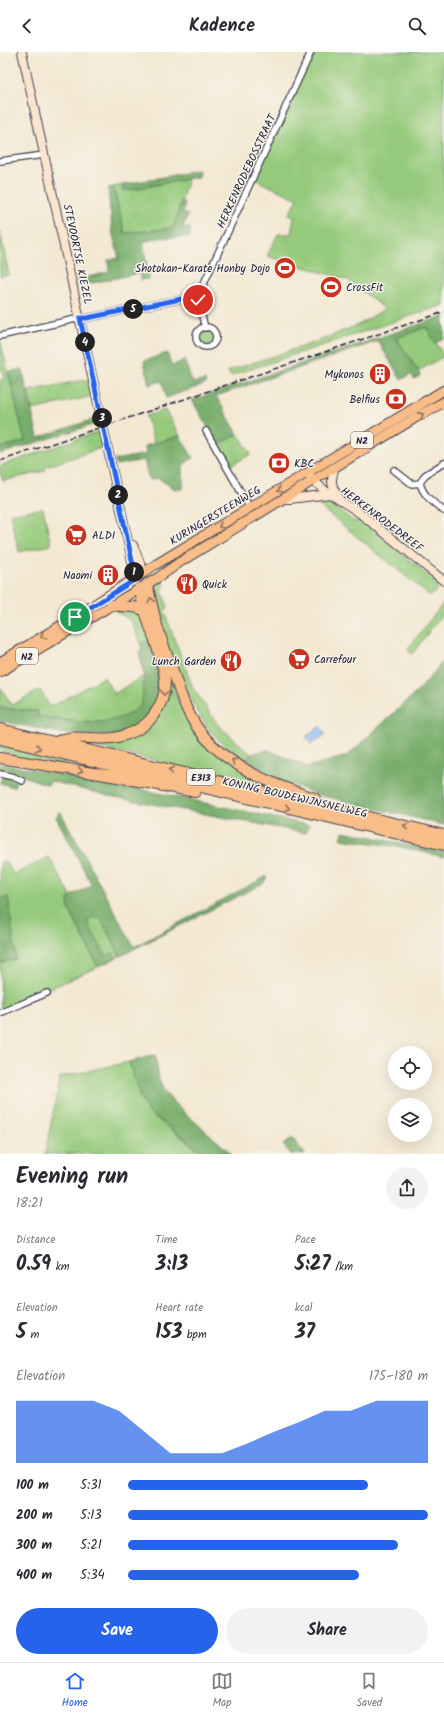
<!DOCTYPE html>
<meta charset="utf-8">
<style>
:root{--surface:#fff;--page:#f2f2f3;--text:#2b2b33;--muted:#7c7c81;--line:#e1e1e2;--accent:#2563eb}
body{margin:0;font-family:Kalam,sans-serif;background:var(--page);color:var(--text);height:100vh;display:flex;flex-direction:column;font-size:15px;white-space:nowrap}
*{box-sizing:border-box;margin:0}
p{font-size:13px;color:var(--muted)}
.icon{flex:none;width:22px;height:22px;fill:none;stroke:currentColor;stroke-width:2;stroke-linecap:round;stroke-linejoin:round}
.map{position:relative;height:1102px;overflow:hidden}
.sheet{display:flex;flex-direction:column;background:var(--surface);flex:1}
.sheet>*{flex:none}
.controls{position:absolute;left:388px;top:994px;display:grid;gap:8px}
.controls a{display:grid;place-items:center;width:44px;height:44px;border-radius:50%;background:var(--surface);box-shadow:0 4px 16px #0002;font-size:20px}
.pin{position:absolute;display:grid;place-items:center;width:34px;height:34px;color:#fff;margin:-17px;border:2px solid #fff;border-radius:50%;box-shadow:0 1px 4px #0007}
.km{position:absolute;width:20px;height:20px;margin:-10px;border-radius:50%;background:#222;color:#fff;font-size:11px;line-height:20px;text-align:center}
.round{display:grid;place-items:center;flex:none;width:42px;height:42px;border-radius:21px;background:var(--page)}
.overview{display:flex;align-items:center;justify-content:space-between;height:68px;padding:0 16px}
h1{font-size:22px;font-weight:600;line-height:30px}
.figures{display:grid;grid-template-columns:repeat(3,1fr);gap:6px;height:68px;padding:4px 16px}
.figures div{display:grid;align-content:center}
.figures b{font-size:20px;font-weight:600}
.figures small{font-size:11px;font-weight:400}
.figures p{font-size:11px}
.chart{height:112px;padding:8px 16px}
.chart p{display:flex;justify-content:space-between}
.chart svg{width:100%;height:72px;margin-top:4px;fill:var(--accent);opacity:.7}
.action{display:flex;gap:8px;margin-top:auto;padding:8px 16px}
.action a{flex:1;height:46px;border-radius:24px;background:var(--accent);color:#fff;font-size:16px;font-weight:600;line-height:46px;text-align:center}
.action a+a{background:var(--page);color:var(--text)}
ul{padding:0 16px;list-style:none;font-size:13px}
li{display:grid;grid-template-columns:64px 48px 1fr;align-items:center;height:30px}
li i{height:10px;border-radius:5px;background:var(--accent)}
header{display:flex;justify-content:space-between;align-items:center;height:52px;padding:0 16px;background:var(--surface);font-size:18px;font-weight:600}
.menu{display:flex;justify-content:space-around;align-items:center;height:56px;border-top:1px solid var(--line);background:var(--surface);font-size:11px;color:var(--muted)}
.menu a{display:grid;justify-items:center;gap:2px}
.menu .active{color:var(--accent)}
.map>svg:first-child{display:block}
.green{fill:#95ca7c;stroke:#5c765c}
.forest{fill:#78ae6c;stroke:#4d6854}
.water{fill:#83b8f2;stroke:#526d96}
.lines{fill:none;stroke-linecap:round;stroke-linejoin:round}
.street-casing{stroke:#414052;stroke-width:8}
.secondary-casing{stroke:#414052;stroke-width:10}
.primary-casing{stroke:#414052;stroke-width:11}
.highway-casing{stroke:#414052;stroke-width:12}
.street{stroke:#fff;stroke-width:5.5}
.secondary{stroke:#fce5cf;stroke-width:8}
.primary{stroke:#f8bd88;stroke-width:9}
.highway{stroke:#f8bd88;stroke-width:10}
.rail{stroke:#22223b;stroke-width:1.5;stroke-dasharray:6 3;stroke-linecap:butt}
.oneway{stroke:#8d7062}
.route-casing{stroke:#fff;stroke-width:8}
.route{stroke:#2563eb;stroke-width:5}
.labels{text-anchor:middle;stroke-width:3;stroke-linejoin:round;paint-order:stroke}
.shield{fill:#f7f3e8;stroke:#62616f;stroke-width:1}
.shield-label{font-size:10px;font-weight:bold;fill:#22223b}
.street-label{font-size:11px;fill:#22223b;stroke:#f7f3e8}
.poi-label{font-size:11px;fill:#22223b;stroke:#f7f3e8;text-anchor:end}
</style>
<header><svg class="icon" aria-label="back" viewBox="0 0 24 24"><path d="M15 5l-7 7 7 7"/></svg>Kadence<svg class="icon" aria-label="search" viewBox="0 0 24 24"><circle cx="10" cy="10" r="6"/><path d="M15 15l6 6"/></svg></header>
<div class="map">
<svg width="444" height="1102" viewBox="0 0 444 1102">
<rect width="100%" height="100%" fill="#f7f3e8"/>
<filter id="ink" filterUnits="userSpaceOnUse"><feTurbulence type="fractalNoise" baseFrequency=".025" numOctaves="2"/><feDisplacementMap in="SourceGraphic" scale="8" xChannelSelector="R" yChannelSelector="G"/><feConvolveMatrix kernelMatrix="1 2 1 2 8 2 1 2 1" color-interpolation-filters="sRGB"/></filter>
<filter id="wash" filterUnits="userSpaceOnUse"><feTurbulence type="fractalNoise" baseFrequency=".012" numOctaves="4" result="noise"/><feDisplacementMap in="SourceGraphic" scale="16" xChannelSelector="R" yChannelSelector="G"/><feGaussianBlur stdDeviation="0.9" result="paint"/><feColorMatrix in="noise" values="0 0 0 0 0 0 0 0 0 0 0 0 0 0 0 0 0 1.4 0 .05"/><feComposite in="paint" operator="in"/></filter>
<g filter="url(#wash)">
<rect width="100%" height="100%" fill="#f3e8d2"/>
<path class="green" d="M313 0H444V253L230 324 228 319 316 290 358 273 385 257 348 228 267 204 278 182H291L294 165 288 163 298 147 254 127Z
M188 127 173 176 125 182 113 135 123 133V139Z
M0 179 9 223 0 224Z
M426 275 444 304 418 319 396 286Z
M198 286a8 8 0 1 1 16 0a8 8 0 1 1-16 0Z
M0 286 25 389 0 396V328L4 327 0 311Z
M89 327 93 344 32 358 28 339Z
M165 358 180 384 154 391 146 364Z
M100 379 104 395 45 415V419L3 429 0 420V414Z
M238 382 251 402 230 414 218 393Z
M327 449 353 469 365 470 437 531C438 538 435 542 429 543L319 454 316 450Z
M43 456 51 493 19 500 10 462Z
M161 530 165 532 162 539 168 556 164 559 193 636 218 673 251 702 247 708C212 690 196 663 183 627L180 628C173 608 148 552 156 533Z
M444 550V560L412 602 408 599 410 594Z
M132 556 143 562 161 625 159 646 148 589 140 591C134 575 133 567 116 560L120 558Z
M144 624 142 652C137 656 133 661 127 664 99 676 66 668 37 664L38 659 0 656V635L12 653 40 638 50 655 104 625 114 642Z
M168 631 172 632 185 664 194 678 274 736 82 692 109 690 128 685Z
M0 694 67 710 66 714 12 705 13 702 0 699Z
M49 805 71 844 68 848 69 857 98 915 1 958 0 911 15 907 8 845 0 847V810L6 809 14 823Z
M97 865 101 867 120 904 116 906 113 901 106 905 89 874 88 868 91 866Z
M129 1010 140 1045 147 1059 200 1099V1102H45L60 1025Z"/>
<path class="forest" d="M199 118 198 125 123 139V133Z
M113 135 125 181 173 176 182 149 185 151 183 161 188 163 183 175 190 176V185L158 186 143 190 149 227 141 228 140 221 78 234 76 228 109 220 108 208 119 206 112 179 108 136Z
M444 264V268L442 269 444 273V287L435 291 426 275 396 286 421 323 414 327 411 322 401 328 378 289 216 344 238 382 218 393 192 348Z
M167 301 172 314 184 308 193 331 205 328 206 332 166 346 162 329 149 333 144 309Z
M22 317 38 386 97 366 98 371 0 402V396L25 389 8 320Z
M180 384 193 406 183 413V437H175L158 426 149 428 144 408 116 413 115 408 146 402 145 394Z
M148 589 158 620 159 646 154 656 137 674 117 683H71L0 669V656L38 659 37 664C66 668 100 676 127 663 133 661 138 656 142 652L144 624 139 600 142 599 140 591Z
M444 608V773L320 743 276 727 266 719 247 708 251 702 268 698 308 715 347 704 421 636Z
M0 712 101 729 309 773 306 781 109 744 50 729 48 733 18 722 14 735 0 731 4 720 0 718Z
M60 759 134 895 267 824 264 831 120 904 101 867C96 865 92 865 88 868L89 874 106 904 113 901 116 906 98 915 69 857 68 848 71 844 92 833 56 765Z
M343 779 444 800V805L401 795 341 787Z
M8 845 16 907 0 911V847Z
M155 1003 159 1026 164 1040 177 1054 232 1102H200V1098L147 1059 140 1045 129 1010Z
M292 1086 305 1102H291L283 1093Z"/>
<path class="water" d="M320 674 325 683 311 692 306 684Z"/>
</g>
<g filter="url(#ink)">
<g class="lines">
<g class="street-casing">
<path id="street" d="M0 109 44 103
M197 244 205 276
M196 285a10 10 0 1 1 20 0a10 10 0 1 1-20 0Z
M0 284 80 266H87L192 245 199 242 311 0
M206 379 250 456
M444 411 425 423 420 431C423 444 434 451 444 459
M394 418 412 432 420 431
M0 722 14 725 22 729
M0 961 47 941"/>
</g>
<g class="secondary-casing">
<path id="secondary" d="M22 0 136 527
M335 415C330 430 331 433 339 446
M308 421C320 439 341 448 358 460 387 482 415 506 444 529
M285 447H290L330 442
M133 493 144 521"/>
</g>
<g class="primary-casing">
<path id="primary" d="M0 610 75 565 155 513 444 338
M0 620 159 525 180 510 420 363 444 350"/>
</g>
<g class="highway-casing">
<path id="highway" d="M147 532C151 546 153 560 157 573 162 590 168 606 174 622 180 641 186 659 197 675 223 713 272 733 315 746
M111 553C123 556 134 552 145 559
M0 677 444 783
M0 687 444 793
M58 689C76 681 98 690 118 685 131 682 145 675 153 664 174 637 163 614 154 586 148 570 143 553 139 536
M0 706 112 724 195 740"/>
</g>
<use href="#street" class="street"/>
<use href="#secondary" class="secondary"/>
<use href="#primary" class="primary"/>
<use href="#highway" class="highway"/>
<path class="rail" d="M0 409 444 260"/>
</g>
<defs><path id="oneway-chevron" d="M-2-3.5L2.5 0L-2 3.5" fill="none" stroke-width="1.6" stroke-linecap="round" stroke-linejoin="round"/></defs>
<g class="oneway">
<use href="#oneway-chevron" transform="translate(421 363) rotate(-29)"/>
<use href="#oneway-chevron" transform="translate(280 438) rotate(149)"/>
<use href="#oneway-chevron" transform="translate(221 474) rotate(149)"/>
<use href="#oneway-chevron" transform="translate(151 548) rotate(-103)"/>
<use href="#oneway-chevron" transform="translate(43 584) rotate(149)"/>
<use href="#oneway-chevron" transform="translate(164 641) rotate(101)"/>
<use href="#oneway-chevron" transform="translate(38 696) rotate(14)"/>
<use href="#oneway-chevron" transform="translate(234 709) rotate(-146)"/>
<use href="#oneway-chevron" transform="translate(171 718) rotate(-166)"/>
<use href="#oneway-chevron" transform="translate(80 719) rotate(9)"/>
<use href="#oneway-chevron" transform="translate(287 756) rotate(13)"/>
<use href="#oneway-chevron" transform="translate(406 774) rotate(-167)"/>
</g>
</g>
<g class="lines" filter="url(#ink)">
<g class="route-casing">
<path id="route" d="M75 565 136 527 80 266H87L196 244 198 248"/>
</g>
<use href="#route" class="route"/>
</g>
<defs>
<g id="stadium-disc" transform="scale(1.15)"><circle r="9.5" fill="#c8321e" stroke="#f7f3e8"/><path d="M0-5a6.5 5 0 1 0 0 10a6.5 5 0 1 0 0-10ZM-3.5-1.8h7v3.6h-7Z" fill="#fff"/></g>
<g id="building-disc" transform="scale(1.15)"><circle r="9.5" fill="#c8321e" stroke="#f7f3e8"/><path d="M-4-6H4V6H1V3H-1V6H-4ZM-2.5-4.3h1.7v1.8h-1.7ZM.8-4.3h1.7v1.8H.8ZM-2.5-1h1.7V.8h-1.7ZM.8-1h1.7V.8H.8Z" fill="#fff"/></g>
<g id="bank-disc" transform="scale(1.15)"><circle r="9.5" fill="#c8321e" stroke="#f7f3e8"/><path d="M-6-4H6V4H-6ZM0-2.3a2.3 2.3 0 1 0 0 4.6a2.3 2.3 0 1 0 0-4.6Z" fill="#fff"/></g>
<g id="supermarket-disc" transform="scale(1.15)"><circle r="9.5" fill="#c8321e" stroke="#f7f3e8"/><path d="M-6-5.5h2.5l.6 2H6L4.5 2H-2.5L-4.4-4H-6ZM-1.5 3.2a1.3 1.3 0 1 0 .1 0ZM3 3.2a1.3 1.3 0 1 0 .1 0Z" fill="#fff"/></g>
<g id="restaurant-disc" transform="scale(1.15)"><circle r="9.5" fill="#c8321e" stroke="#f7f3e8"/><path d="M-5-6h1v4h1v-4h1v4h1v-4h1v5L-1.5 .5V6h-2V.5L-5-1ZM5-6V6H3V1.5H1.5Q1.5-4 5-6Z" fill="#fff"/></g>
</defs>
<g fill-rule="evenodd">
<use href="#stadium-disc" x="285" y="216"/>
<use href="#stadium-disc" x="331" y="235"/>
<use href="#building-disc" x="380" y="322"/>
<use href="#bank-disc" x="396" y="347"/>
<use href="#bank-disc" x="279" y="411"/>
<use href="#supermarket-disc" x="76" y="483"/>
<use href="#building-disc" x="108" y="523"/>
<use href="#restaurant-disc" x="187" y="532"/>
<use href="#supermarket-disc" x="299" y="607"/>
<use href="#restaurant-disc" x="231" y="609"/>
</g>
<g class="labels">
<g class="shield">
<rect x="351" y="380" width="22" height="16" rx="3"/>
<rect x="16" y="596" width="22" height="16" rx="3"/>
<rect x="187" y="717" width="28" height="16" rx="3"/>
</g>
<g class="shield-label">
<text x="362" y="392">N2</text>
<text x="27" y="608">N2</text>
<text x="201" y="729">E313</text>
</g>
<g class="street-label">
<text transform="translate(246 119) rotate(-65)" y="4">HERKENRODEBOSSTRAAT</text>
<text transform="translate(78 202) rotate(78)" y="4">STEVOORTSE KIEZEL</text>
<text transform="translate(215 463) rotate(-31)" y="4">KURINGERSTEENWEG</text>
<text transform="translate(382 467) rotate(37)" y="4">HERKENRODEDREEF</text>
<text transform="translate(295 745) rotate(13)" y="4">KONING BOUDEWIJNSNELWEG</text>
</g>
<g class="poi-label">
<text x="270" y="220">Shotokan-Karate Honby Dojo</text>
<text x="346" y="239" text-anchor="start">CrossFit</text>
<text x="364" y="326">Mykonos</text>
<text x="380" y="351">Belfius</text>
<text x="294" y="415" text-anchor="start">KBC</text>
<text x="92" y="487" text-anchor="start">ALDI</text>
<text x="92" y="527">Naomi</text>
<text x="202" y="536" text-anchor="start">Quick</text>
<text x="314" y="611" text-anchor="start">Carrefour</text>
<text x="216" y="613">Lunch Garden</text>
</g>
</g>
</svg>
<div class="controls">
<a><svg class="icon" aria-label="locate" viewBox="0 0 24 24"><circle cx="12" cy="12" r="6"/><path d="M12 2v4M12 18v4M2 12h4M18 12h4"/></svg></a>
<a><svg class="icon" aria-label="layers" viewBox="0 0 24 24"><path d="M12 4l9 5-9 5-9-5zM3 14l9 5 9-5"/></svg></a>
</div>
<div class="pin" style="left:75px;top:565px;background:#1e9e55"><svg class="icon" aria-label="arrive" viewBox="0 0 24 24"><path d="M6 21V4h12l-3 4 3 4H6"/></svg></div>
<div class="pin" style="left:198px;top:248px;background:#d93025"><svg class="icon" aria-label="check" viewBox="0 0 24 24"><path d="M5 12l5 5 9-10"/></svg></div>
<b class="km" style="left:134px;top:520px">1</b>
<b class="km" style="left:118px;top:443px">2</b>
<b class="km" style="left:102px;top:366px">3</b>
<b class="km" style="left:85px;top:290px">4</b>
<b class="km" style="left:133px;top:257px">5</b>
</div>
<section class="sheet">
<div class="overview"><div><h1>Evening run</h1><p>18:21</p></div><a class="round"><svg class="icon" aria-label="share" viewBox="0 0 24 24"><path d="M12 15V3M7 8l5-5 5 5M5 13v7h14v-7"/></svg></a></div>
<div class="figures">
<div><p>Distance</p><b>0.59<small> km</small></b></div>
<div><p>Time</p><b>3:13</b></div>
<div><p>Pace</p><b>5:27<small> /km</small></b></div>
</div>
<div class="figures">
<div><p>Elevation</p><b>5<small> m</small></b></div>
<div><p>Heart rate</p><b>153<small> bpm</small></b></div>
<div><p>kcal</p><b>37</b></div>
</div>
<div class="chart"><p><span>Elevation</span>175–180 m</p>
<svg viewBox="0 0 160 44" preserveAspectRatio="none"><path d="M0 44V6L10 6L20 6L30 6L40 12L50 25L60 38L70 38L80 38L90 32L100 25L110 19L120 12L130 12L140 6L150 6L160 6V44z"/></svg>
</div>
<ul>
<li><b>100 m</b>5:31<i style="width:80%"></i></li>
<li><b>200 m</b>5:13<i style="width:100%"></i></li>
<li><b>300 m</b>5:21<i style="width:90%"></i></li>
<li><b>400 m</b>5:34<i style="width:77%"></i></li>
</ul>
<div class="action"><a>Save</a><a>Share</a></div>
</section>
<nav class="menu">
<a class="active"><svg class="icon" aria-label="home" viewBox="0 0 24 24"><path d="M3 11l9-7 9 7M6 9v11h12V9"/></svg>Home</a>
<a><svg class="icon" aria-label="map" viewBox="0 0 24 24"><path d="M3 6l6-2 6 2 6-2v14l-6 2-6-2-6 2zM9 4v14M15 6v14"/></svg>Map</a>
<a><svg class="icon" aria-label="saved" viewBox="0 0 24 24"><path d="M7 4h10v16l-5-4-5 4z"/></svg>Saved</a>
</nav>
